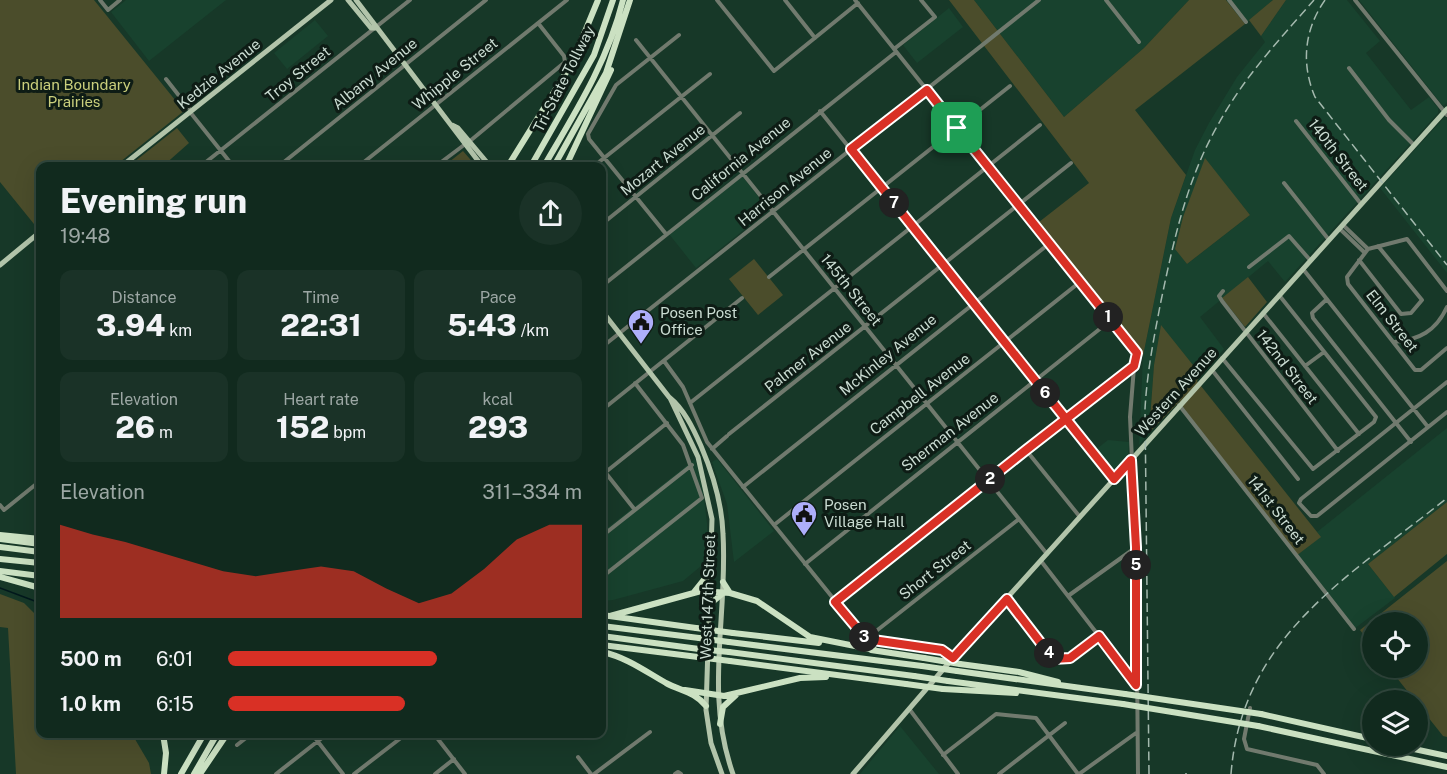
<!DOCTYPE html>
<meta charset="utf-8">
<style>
:root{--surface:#112a1e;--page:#1a3227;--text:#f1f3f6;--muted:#9ca7a4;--line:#30463c;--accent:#d93025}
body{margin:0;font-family:"Public Sans",sans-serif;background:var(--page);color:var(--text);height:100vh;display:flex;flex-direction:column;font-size:22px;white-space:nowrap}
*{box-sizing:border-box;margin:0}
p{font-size:20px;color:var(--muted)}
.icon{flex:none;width:33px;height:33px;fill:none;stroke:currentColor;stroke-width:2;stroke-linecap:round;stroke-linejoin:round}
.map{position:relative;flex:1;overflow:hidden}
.sheet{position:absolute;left:36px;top:162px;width:570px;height:576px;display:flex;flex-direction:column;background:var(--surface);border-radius:12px;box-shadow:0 6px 24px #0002,0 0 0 2px var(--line)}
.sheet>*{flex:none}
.buttons{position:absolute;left:1362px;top:612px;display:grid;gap:12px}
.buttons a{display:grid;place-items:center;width:66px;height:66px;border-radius:50%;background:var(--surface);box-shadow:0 6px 24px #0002,0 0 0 2px var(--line);font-size:30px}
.pin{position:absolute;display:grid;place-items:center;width:51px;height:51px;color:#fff;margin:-26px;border-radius:12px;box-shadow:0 3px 9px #0006}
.km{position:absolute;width:30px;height:30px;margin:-15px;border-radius:50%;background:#222;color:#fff;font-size:16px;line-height:30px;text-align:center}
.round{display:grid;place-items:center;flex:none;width:63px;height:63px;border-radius:32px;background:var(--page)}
.head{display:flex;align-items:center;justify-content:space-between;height:102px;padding:0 24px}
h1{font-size:33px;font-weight:800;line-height:45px}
.metrics{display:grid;grid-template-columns:repeat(3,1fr);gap:9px;height:102px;padding:6px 24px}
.metrics div{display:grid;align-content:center;border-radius:12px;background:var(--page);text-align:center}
.metrics b{font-size:30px;font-weight:800}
.metrics small{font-size:16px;font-weight:400}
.metrics p{font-size:16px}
.chart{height:168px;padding:12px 24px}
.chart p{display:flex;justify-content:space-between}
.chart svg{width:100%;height:108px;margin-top:6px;fill:var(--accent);opacity:.7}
ul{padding:0 24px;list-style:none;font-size:20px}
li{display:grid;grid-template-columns:96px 72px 1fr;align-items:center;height:45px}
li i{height:15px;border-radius:8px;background:var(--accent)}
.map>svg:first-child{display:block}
.built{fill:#18422e;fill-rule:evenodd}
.green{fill:#4b4d2b}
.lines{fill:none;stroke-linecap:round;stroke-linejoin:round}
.stream{stroke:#02181c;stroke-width:1.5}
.minor{stroke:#717a6e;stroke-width:4}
.major{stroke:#b2c4aa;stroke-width:5}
.highway{stroke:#cbe1c2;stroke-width:6}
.rail{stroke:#a4b9ae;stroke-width:1.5;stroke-dasharray:9 4.5;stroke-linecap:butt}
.highway-bridge{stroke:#cbe1c2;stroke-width:6}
.route-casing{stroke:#fff;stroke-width:12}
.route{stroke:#d93025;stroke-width:8}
.labels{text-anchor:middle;stroke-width:6;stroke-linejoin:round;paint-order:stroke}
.street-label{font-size:15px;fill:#cadcd2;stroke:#0e1c15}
.park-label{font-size:15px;fill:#cacf7c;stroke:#0e1c15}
.poi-label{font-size:15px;fill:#cadcd2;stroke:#0e1c15;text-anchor:start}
</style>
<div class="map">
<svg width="1447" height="774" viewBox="0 0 1447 774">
<rect width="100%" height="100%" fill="#173828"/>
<path class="built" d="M126 0H226L149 61 111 12Z
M974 0H1189L1144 48 1064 117Z
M1226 0H1273L1245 24Z
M1286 0H1347L1380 41 1366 53 1411 110 1429 97 1438 108V113L1285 282 1268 261 1200 317 1224 349 1201 375 1161 326 1154 365 1149 433 1139 445 1143 356 1171 218 1195 150 1209 123 1237 77 1265 42 1261 36ZM1205 160 1250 215 1187 264 1175 248 1183 217Z
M1359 0H1447V102L1443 106Z
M949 8 963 27 917 63 903 45Z
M315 20 328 36 287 69 274 53Z
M1442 120H1447V273L1380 188Z
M742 176 769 210 696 268 669 234Z
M1447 428V502L1368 564 1395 598 1354 629 1296 556 1320 537 1317 532Z
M1108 440 1129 442 1128 457 1113 474 1094 451Z
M695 459 702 482 707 523V561L683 581 613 600 602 601V532Z
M717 459 774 531 734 562 727 504 712 462Z
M900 726 939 774H860Z"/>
<path class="green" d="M0 0H94L184 111 115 166H40V227L38 229 0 182Z
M949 0H974L1064 117 1144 48 1189 0H1226L1245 24 1135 110 1186 175 1171 218 1143 356 1039 222 1089 183Z
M1273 0H1286L1261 36 1249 20Z
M177 128 189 143 163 166H129Z
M463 151 476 166H444Z
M1205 158 1250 215 1187 264 1175 249 1183 217Z
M754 259 783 295 758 315 729 279Z
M1248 277 1267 302 1245 327 1222 298Z
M1161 325 1201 375 1197 381 1321 537 1296 556 1179 405 1180 401 1149 433 1154 365Z
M1447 502V554L1394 597 1368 564Z
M1447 561V737L1443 736 1389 668H1418V622H1372V646L1360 630Z
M0 594 24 603 40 619V734H132L149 763 151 774H16L8 628 0 627Z"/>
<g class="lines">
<path class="stream" d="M0 588 40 603"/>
<path class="minor" d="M100 0 108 10 120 0
M717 0 774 71 858 3
M785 0 815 38
M1106 0 1139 42
M1229 0 1246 22
M1355 0 1447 115
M636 40 1047 554
M894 49 935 17 921 0
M1349 68 1389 120 1414 145
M166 79 191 111
M820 111 1114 479
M190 112 233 166
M1296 121 1361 204
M470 141 565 62 564 56 538 23
M201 166 410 0
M279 166 486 0
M359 166 567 0
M436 166 464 145
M594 166 710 74
M1284 183 1329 240
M602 224 740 113
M1343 225 1368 249
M1340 229 1365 253
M666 234 589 139 588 134 616 85 679 35
M1359 260 1401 314 1411 313 1422 300 1378 246
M1249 267 1289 236 1310 260
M1303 269 1428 427
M769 277 1010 86
M602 286 896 52
M1223 291 1219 296 1222 301 1338 451
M1447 291 1407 239 1368 249 1347 277 1348 284 1415 370H1421L1447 348
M1327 299 1312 313 1313 318 1411 442
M1263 313 1359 434
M1394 342C1419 340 1436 331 1447 307
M602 347 1039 0
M1222 358 1313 469 1374 422 1376 417 1279 295
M664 361 683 387 707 442 866 639 942 650 953 658
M1305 366 1324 352
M1134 367 1130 417 1136 547 1138 774
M1212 370 1298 479
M1447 382 1301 499 1299 503 1311 516H1317L1447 412
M690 403 1040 125
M1179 405 1354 629
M602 410 742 298
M729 434 1071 163
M712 449 727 436
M1026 450 1080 517
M605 472 635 510
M602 475 667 423
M743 487 1050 243
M0 505 4 510 40 481
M774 525 1080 282
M602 536 692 465
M1041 561 1136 684
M805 564 1111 320
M602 577 702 498 683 445 635 383
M1068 596 1135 548
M1007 599 1053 659 1070 658 1099 636
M835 602 1134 366 1137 353 855 0
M866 639 1019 519
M1250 708 1244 739 1247 749 1317 765 1324 774
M910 710 958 774
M312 734 343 774
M434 734 465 774
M237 745 251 734
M943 755 996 714 1036 718 1078 774
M578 757 591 774
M276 774 327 734
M354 774 406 734
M435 774 454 759
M594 774 650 732
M675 774 678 772 681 774
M999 774 1065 723
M1079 774 1136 733"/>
<path class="major" d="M348 0 371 28H375
M356 0 482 166
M452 125 458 128 490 166
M122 166 331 0
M0 265 40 232
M602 311 669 397C684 409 693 428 701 446 713 474 722 504 723 534 728 617 704 693 733 774
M670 398 698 457 712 519 706 710 711 743 722 774
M853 774 953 658 1447 109"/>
<path class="highway" d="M488 164 493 166
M508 166 572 63 598 0
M531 166 594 55 613 0
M544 166C575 113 608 61 623 0
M554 166 606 73 630 0
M566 166 611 70
M0 535 40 539
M0 539 40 544
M0 547 40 552
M0 559 40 563
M0 571 40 576
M0 577 40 588
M723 582 730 593
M694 592 706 577 712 556
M710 604 722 594
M602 615 696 628
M610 616 701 591 730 593 757 601 810 637 875 650
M602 626 699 638
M733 633 819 643
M602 636 699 649
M729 642 922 666
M602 645 698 657
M871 650 924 658
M602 652C626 657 645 671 666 683 681 691 695 692 706 706
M729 652 914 676
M730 661 906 684
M960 664 1019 672 1058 682
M957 671 1125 694
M948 681 1123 704
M943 689 1016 693
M685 690 724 696 800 678 826 677
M1261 714 1372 739
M720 724 723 707 736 695
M1258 726 1447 767
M163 734 166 753 164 774
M1400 746 1447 756
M181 774 204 734
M194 774 217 734
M200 774 227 734"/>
<path class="rail" d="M1325 0C1304 30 1301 64 1315 97L1447 265
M1186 773V774
M1149 774 1145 409C1147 372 1154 337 1161 301 1174 239 1187 178 1219 123 1244 77 1280 39 1314 0
M1231 774C1242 635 1349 577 1447 498"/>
<path class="highway-bridge" d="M696 628 733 633
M699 638 729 642
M699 649 729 652
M698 657 730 661
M924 658 960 664
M922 666 957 671
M914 676 948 681
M906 684 943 689
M1125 694 1261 714
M1123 704 1258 726"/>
</g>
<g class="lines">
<g class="route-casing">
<path id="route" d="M957 128 1137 353 1134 366 1026 450 835 602 866 639 942 650 953 658 1007 599 1053 659 1070 658 1099 636 1136 685V547L1131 460 1114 479C1098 459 1082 439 1066 419L1050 399 851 149 927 90 957 128"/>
</g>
<use href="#route" class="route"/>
</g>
<defs>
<g id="civic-pin" transform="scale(1.35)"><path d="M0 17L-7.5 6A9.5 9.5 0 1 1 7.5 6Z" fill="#aeaefa" stroke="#0e1c15"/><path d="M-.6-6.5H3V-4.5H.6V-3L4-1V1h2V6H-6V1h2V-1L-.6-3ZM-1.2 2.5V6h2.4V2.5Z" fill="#111"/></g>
</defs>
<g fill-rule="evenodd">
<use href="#civic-pin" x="641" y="322"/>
<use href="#civic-pin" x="804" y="514"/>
</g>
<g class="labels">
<g class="street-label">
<text transform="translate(219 74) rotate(-39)" y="5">Kedzie Avenue</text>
<text transform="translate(298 74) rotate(-39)" y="5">Troy Street</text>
<text transform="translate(375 74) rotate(-39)" y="5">Albany Avenue</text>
<text transform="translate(455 74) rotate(-39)" y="5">Whipple Street</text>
<text transform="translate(564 79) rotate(-63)" y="5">Tri-State Tollway</text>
<text transform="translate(1338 155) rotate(52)" y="5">140th Street</text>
<text transform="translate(741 159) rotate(-39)" y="5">California Avenue</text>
<text transform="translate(663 160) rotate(-39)" y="5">Mozart Avenue</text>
<text transform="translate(785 187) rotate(-39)" y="5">Harrison Avenue</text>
<text transform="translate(851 290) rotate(51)" y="5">145th Street</text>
<text transform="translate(1392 321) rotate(52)" y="5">Elm Street</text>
<text transform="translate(888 355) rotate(-39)" y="5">McKinley Avenue</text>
<text transform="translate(808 357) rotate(-38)" y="5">Palmer Avenue</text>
<text transform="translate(1287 367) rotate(52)" y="5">142nd Street</text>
<text transform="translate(1176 392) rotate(-48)" y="5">Western Avenue</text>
<text transform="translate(920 394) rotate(-38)" y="5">Campbell Avenue</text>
<text transform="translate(950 432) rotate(-38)" y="5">Sherman Avenue</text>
<text transform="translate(1276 510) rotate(52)" y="5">141st Street</text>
<text transform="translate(935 570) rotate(-38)" y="5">Short Street</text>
<text transform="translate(708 597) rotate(-88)" y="5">West 147th Street</text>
</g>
<g class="park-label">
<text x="74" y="90">Indian Boundary<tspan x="74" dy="17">Prairies</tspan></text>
</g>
<g class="poi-label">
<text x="660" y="318">Posen Post<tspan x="660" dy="17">Office</tspan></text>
<text x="824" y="510">Posen<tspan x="824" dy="17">Village Hall</tspan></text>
</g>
</g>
</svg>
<div class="buttons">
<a><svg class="icon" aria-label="locate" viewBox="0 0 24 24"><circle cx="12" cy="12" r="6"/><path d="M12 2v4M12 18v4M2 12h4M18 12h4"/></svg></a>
<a><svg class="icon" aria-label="layers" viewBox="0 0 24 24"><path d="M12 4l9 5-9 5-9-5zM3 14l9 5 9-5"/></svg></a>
</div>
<div class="pin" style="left:957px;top:128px;background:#1e9e55"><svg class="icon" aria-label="arrive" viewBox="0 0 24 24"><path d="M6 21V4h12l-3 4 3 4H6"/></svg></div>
<b class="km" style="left:1108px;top:317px">1</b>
<b class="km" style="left:990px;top:479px">2</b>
<b class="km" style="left:864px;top:637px">3</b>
<b class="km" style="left:1049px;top:653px">4</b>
<b class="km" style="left:1136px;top:565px">5</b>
<b class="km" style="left:1045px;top:393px">6</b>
<b class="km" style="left:894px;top:203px">7</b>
<section class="sheet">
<div class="head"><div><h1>Evening run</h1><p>19:48</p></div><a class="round"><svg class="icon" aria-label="share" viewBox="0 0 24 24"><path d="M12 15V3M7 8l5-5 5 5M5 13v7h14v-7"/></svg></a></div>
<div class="metrics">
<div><p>Distance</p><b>3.94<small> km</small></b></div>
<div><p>Time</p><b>22:31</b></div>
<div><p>Pace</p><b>5:43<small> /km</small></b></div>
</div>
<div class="metrics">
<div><p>Elevation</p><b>26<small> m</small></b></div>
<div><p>Heart rate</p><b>152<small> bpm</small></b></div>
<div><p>kcal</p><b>293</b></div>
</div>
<div class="chart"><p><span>Elevation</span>311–334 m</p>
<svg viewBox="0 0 160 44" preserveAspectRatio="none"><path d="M0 44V6L10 10L20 13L30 17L40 21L50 25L60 27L70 25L80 23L90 25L100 32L110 38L120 34L130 24L140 12L150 6L160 6V44z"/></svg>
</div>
<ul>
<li><b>500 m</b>6:01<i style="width:59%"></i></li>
<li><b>1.0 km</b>6:15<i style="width:50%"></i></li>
</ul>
</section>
</div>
